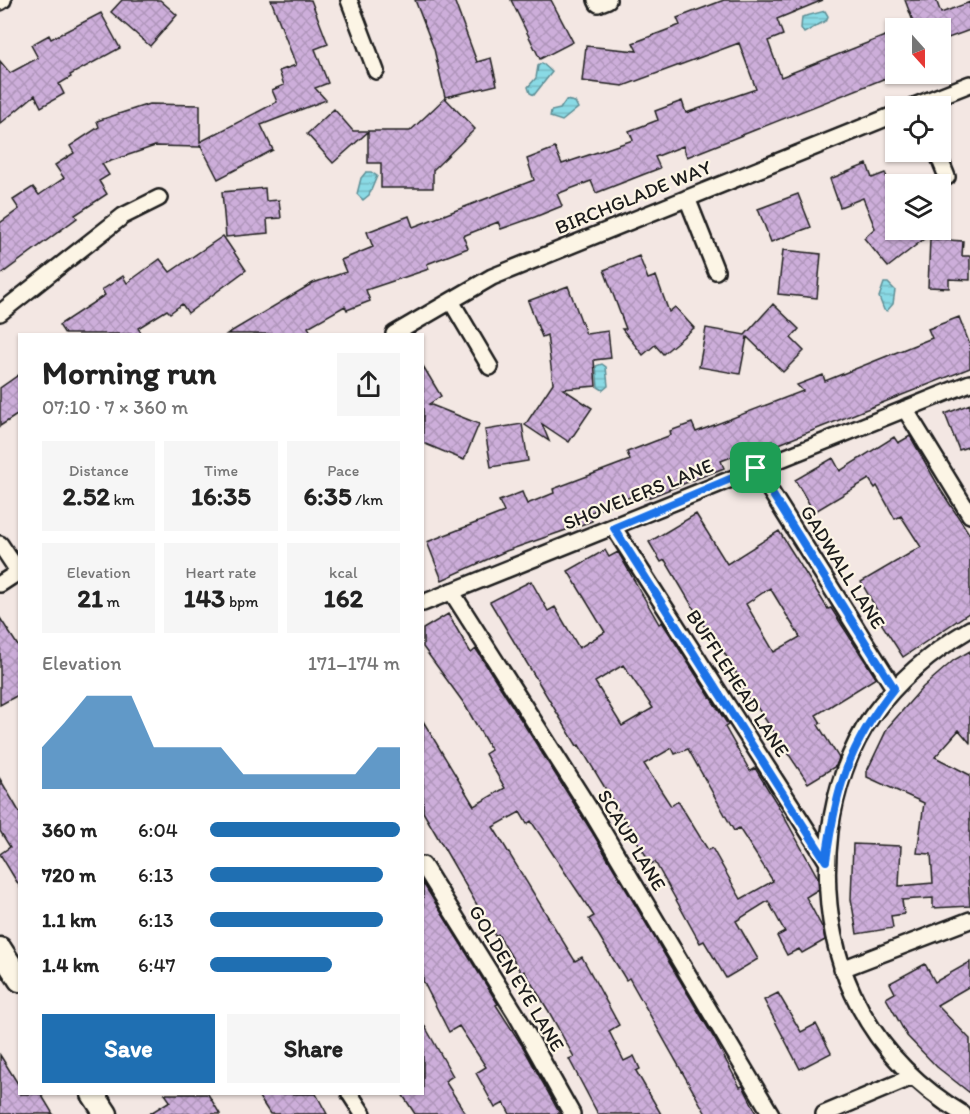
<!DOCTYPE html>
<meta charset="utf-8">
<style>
:root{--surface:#fff;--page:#f6f6f6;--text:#222;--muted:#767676;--accent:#1f6fb2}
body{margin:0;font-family:Itim,sans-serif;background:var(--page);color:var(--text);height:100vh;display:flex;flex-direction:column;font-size:22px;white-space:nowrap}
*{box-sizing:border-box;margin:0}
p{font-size:20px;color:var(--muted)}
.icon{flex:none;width:33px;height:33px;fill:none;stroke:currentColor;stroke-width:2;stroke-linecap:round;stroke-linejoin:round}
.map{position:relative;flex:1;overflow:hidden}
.drawer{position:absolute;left:18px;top:333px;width:406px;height:762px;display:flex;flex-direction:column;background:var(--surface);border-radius:0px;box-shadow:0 2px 4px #0004}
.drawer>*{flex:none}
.needle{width:39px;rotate:159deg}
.controls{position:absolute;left:885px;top:18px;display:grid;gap:12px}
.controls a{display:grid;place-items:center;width:66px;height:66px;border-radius:0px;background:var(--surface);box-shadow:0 2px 4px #0004;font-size:30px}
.pin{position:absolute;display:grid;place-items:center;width:51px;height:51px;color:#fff;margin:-26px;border-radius:12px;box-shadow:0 3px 9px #0006}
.round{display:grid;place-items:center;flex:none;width:63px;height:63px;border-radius:0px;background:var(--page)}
.overview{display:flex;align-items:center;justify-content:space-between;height:102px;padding:0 24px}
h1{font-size:33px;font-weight:700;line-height:45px}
.stats{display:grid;grid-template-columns:repeat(3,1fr);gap:9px;height:102px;padding:6px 24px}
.stats div{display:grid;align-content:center;border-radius:0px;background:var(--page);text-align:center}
.stats b{font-size:26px;font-weight:700}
.stats small{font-size:16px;font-weight:400}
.stats p{font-size:16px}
.chart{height:168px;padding:12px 24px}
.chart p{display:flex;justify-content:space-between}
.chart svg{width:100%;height:108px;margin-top:6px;fill:var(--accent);opacity:.7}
.cta{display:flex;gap:12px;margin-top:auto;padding:12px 24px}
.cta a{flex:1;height:69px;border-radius:0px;background:var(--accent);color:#fff;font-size:24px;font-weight:700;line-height:69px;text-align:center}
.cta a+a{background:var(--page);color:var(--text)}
ul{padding:0 24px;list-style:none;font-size:20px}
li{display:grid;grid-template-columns:96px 72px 1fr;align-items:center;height:45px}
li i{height:15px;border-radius:8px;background:var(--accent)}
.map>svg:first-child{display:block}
.water{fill:url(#water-rules);stroke:#5e8e95;stroke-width:1.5}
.building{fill:url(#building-cross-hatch);stroke:#1c1c1c;stroke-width:1.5;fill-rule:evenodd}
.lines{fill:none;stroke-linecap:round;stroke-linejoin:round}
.street-casing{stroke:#1c1c1c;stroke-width:20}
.secondary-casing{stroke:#1c1c1c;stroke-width:27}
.street{stroke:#fcf5e5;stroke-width:15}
.secondary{stroke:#fcf5e5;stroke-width:22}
.route-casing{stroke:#fff;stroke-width:12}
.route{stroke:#1a73e8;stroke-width:8}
.labels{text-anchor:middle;stroke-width:4.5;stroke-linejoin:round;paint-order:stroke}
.street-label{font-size:20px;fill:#1c1c1c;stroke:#fcf5e5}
</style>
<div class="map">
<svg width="970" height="1114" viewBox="0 0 970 1114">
<defs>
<pattern id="water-rules" width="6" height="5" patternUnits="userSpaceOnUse" patternTransform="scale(1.5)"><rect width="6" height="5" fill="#8adae5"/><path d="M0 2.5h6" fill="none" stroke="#76bac4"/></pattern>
<pattern id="building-cross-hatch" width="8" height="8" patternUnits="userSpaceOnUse" patternTransform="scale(1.5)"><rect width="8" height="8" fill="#cdaeda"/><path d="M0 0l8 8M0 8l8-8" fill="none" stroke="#af95ba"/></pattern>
</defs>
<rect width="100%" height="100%" fill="#f3e7e3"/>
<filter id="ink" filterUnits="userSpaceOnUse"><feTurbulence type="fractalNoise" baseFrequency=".0167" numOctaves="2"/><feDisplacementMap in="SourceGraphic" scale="12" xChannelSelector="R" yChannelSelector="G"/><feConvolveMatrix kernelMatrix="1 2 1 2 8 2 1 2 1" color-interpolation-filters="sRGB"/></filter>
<g filter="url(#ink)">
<path class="water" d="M825 11 828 16 827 20 804 33 801 28 802 17Z
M542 63 552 72 534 95 530 93 528 87 536 78 538 66Z
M566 100 575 102 578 108 562 121 550 117 551 111 560 109Z
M366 172H371L377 176 369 195 363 200 357 194 361 178Z
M884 283H888L895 290 893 304 887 311 884 310 879 297Z
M602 364 606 367 608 386 603 390 598 387 596 366Z"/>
<path class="building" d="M122 0H160L177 15 150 46 111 12Z
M271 0H311L328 44 315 49 328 83 315 88 326 100 261 125 273 150 218 179 200 144V147L155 146 102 164 109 175 99 181 107 194 75 215 77 218 0 275V223L19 209 13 200 33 187 39 195 64 178 55 165 74 153 70 146 99 127 97 121 149 104 200 105V142L277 102 272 90 284 85 279 71 296 65Z
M415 0H454L477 62 491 58 497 85 445 97 434 49Z
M511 0H551L573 42 540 59Z
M724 0H823L777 19 783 35 768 41 781 77 890 34 896 47V74L687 157 683 146 655 157 660 168 596 193 591 181 557 194 562 206 535 217 501 229 498 222 463 236 468 248 427 264 429 269 366 290 370 301 347 310 345 306 308 327 312 334H227L313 283 346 272 341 260 373 247 367 232 409 216 413 227 534 180 527 159 555 148 562 164 633 140 629 131 658 120 655 111 682 101 686 113 756 89 739 43 623 86 582 81 586 46 637 51 633 43 680 25 677 18Z
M905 0H936L941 13 970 2V30L940 41V28H905L914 24Z
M101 13 120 48 70 75 71 77 59 84 64 94 41 107 35 95 0 124V61L10 73 38 58 31 45 49 35 51 39Z
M445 98 475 129 433 170V188H381V163H368V132L333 163 307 134 334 109 353 131H410Z
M867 164 872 178 885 173 896 199V230H916L924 239 888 267 864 238 875 228 863 198 840 207 830 179Z
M265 188 266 201 279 200 281 218 267 219 268 233 226 237 222 192Z
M798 194 811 227 771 242 758 209Z
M223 236 246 270 188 313 182 304 170 313 167 310 138 328 142 334H65L59 325 105 295 102 290 123 276 127 283 160 259 170 272Z
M930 239 963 241 962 256H970V280L949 279V288L928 287Z
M783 250 821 254 817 298 778 294Z
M639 256 648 279 656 276 669 312 675 307 694 328 663 354 655 345 643 355 622 329H626L604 270Z
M568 286 586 334 608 331 611 358 594 360 596 386 563 389 592 408 569 442 542 424 549 441 525 425 553 383 547 335 542 337 528 301Z
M773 304 799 329 791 338 804 351 783 372 747 337 740 374 699 367 706 328 745 335Z
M959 317 970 345V368L774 446 772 441 721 461 724 468 645 499 643 492 589 513 592 521 506 551 442 580 427 542 504 512 499 501 522 492 527 504 554 493 553 489 630 460 627 452 671 435 670 431 692 423 696 432 803 391 797 385 823 375 825 381 932 338 928 329Z
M423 366 441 396 429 404 479 424 464 460 423 443Z
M20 374V413L0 426V388Z
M970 404V446L959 450 945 414Z
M522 424 528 461 491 467 485 430Z
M910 436 942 492 970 535V612L903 657 881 623 884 622 861 582 921 547 901 516 895 519 877 486 875 488 869 479 814 512 795 480 833 458 840 471 894 437 898 443Z
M696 514 727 564 779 531 828 609 831 608 876 678 816 715 821 723 818 725 839 758 836 766 808 783 757 707 754 709 734 675 737 674 710 629 707 631 665 560 661 562 649 542ZM770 588 800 637 774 652 746 604Z
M605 550 609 557 618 552 659 624 662 622 728 725 725 727 750 771 755 768 777 804 818 878 819 889 806 897 823 929 825 940 802 953 799 949 787 955 777 936 785 932 768 901 736 921 758 959 726 978 704 941 700 943 655 862 651 864 579 745 577 746 490 602 531 581 548 611 555 607 579 648 605 632 568 571ZM623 665 653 708 622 726 595 682ZM672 748 675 754 688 749 734 831 739 828 773 881 741 899 712 848 708 850 678 801 671 806 644 764Z
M448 614 471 653 476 649 592 832 714 1038 740 1087 743 1086 757 1114H706L629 978 626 980 604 944 589 919 594 916 531 821 527 824 520 812 493 827 575 961 582 957 619 1025 609 1031 624 1061 634 1056 640 1069 636 1071 661 1114H598L569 1059 574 1057 548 1010 524 971 521 973 498 934 495 936 423 812V721L474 806 505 788 485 754 491 750 463 702 423 647V629Z
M0 618 20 649V694L0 705Z
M970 651V743L959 730 935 757 970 775V860L967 859 970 906 933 908V898L902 900 904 914 891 916 893 928 857 934 851 899 853 844 901 846 899 886 933 883 931 854 917 853 924 803 867 777V771L888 727 923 687 954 660Z
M0 779 20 813V887L0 854 10 847 0 831Z
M423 883 498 1004 496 1005 523 1047 560 1114H510L504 1103 495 1108 476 1073 486 1067 459 1026 449 1032 423 981Z
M970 962V986L937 1005 970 1039V1093L937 1067 907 1036 886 998 895 993 890 983 925 964 935 982Z
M778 993 801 1032 816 1024 831 1053 800 1069 764 1000Z
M423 1023 453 1076 445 1081 466 1114H415L402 1094H423Z
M0 1055 20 1087V1094H41L53 1114H0Z
M165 1094H208L220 1114H149L170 1101Z
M257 1094H316L327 1114H270Z"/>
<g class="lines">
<g class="street-casing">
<path id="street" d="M349 0 376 71
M596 0 598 4 608 0
M0 2 3 0
M914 106 970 84
M937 152 947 177
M687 198 716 271
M451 301 490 367
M0 313 123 216 159 198
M394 334 492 277 896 114
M905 409 970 515
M756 468 894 688
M614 528 827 861
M0 544 20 574
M0 584 20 571
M451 591 589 808 771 1114
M423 603 970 383
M423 865 516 1014 572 1114
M842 969 970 920
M350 1094 363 1114
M824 1114 912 1077
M963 1114C860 1052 816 948 830 831 835 791 849 749 872 716 899 679 931 652 970 629"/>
</g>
<g class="secondary-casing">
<path id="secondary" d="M0 949 20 980
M93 1094 106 1114"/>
</g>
<use href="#street" class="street"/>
<use href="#secondary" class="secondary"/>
</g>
</g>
<g class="lines" filter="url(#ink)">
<g class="route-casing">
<path id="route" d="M756 468 894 688C848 746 836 788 826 861L614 528Z"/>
</g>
<use href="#route" class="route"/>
</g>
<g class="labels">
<g class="street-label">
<text transform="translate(633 197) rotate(-22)" y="7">BIRCHGLADE WAY</text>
<text transform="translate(638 494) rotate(-22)" y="7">SHOVELERS LANE</text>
<text transform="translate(843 567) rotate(58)" y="7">GADWALL LANE</text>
<text transform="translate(738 683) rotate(57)" y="7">BUFFLEHEAD LANE</text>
<text transform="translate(632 840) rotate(59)" y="7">SCAUP LANE</text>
<text transform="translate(517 978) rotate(59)" y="7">GOLDEN EYE LANE</text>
</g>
</g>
</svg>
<div class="controls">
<a><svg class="needle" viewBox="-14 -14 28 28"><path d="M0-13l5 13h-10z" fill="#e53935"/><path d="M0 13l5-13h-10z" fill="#767676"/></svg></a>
<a><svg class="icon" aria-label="locate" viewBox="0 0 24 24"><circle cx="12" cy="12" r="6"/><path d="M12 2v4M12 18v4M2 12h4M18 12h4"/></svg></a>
<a><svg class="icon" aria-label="layers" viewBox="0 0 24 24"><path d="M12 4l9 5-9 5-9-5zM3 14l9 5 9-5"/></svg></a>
</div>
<div class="pin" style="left:756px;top:468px;background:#1e9e55"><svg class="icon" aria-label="arrive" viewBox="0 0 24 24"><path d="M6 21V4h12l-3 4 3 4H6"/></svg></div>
<section class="drawer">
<div class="overview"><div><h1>Morning run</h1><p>07:10 · 7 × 360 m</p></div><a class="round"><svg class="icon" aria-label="share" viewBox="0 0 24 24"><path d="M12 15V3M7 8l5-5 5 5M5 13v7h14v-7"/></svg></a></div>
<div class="stats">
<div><p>Distance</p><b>2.52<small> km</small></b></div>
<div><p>Time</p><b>16:35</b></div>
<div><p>Pace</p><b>6:35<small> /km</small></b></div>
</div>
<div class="stats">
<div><p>Elevation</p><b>21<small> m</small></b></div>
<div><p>Heart rate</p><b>143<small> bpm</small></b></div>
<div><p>kcal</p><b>162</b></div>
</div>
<div class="chart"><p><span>Elevation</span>171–174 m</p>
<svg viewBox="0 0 160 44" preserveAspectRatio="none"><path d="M0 44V27L10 17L20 6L30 6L40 6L50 27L60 27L70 27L80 27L90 38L100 38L110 38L120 38L130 38L140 38L150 27L160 27V44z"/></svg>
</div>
<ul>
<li><b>360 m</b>6:04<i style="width:100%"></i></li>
<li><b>720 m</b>6:13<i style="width:91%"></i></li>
<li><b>1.1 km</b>6:13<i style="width:91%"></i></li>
<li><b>1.4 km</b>6:47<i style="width:64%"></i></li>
</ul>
<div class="cta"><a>Save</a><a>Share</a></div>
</section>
</div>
